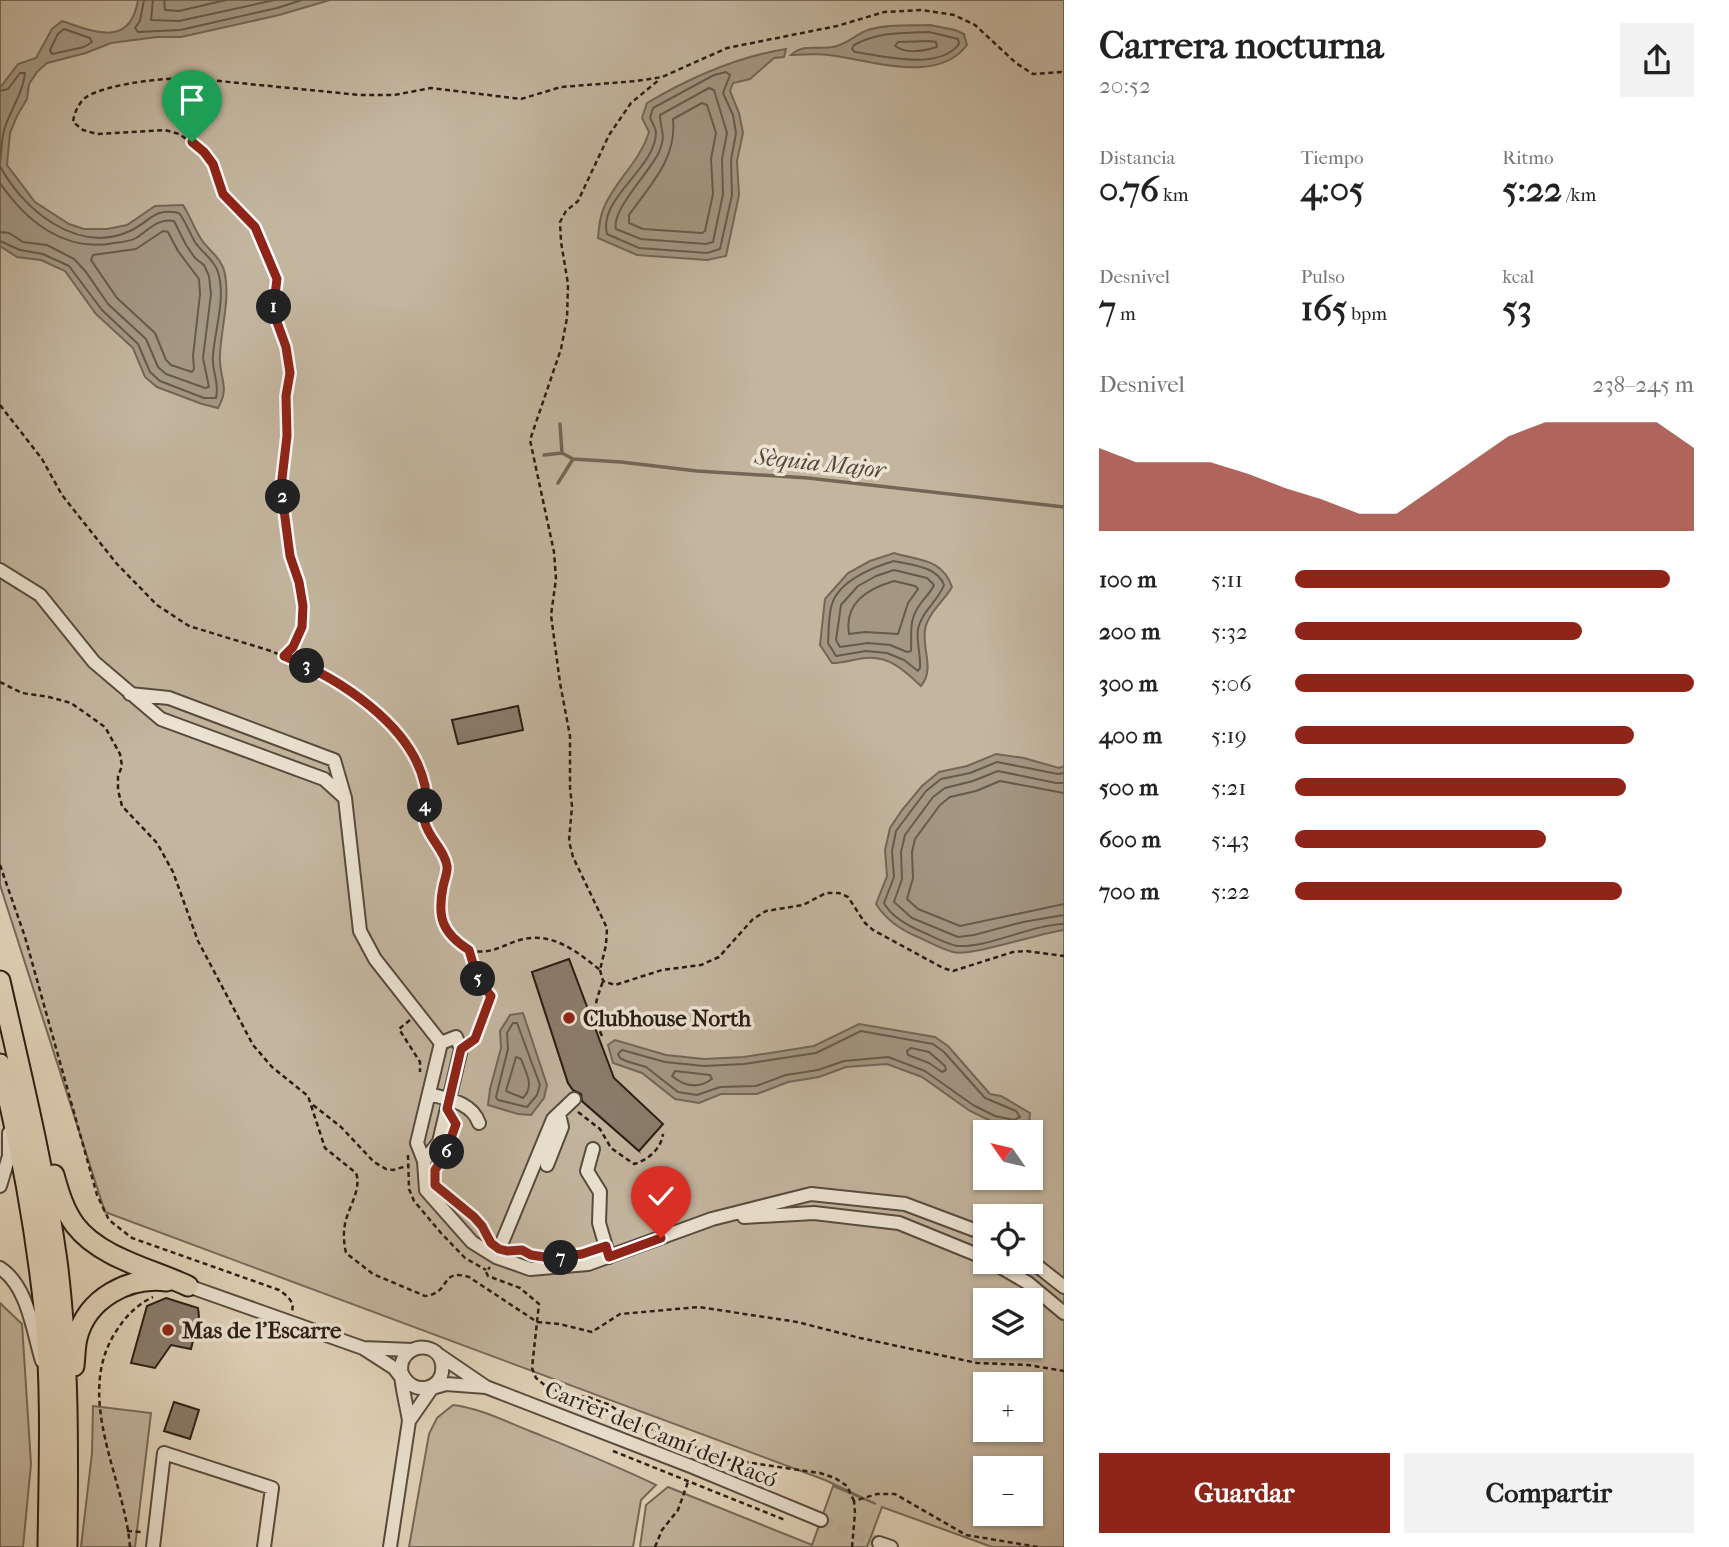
<!DOCTYPE html>
<html lang="es">
<meta charset="utf-8">
<style>
:root{--surface:#fff;--page:#f2f2f2;--text:#222;--muted:#767676;--accent:#8f2418}
body{margin:0;font-family:"IM FELL French Canon",serif;background:var(--page);color:var(--text);height:100vh;display:flex;flex-direction:column;font-size:26px;white-space:nowrap}
*{box-sizing:border-box;margin:0}
p{font-size:23px;color:var(--muted)}
.icon{flex:none;width:38px;height:38px;fill:none;stroke:currentColor;stroke-width:2;stroke-linecap:round;stroke-linejoin:round}
.map{position:relative;flex:1;overflow:hidden}
.drawer{display:flex;flex-direction:column;background:var(--surface);width:665px}
.drawer>*{flex:none}
.needle{width:46px;rotate:304deg}
.buttons{position:absolute;left:973px;top:1120px;display:grid;gap:14px}
.buttons a{display:grid;place-items:center;width:70px;height:70px;border-radius:0px;background:var(--surface);box-shadow:0 2px 5px #0004;font-size:35px}
.pin{position:absolute;display:grid;place-items:center;width:60px;height:60px;color:#fff;margin:-72px -30px;border-radius:50% 50% 50% 0;rotate:-45deg;box-shadow:0 0 7px #0007}
.pin .icon{rotate:45deg}
.km{position:absolute;width:35px;height:35px;margin:-18px;border-radius:50%;background:#222;color:#fff;font-size:19px;line-height:35px;text-align:center}
.round{display:grid;place-items:center;flex:none;width:74px;height:74px;border-radius:0px;background:var(--page)}
.head{display:flex;align-items:center;justify-content:space-between;height:119px;padding:0 35px}
h1{font-size:38px;font-weight:700;line-height:52px}
.figures{display:grid;grid-template-columns:repeat(3,1fr);gap:10px;height:119px;padding:7px 35px}
.figures div{display:grid;align-content:center}
.figures b{font-size:35px;font-weight:700}
.figures small{font-size:19px;font-weight:400}
.figures p{font-size:19px}
.chart{height:196px;padding:14px 35px}
.chart p{display:flex;justify-content:space-between}
.chart svg{width:100%;height:126px;margin-top:7px;fill:var(--accent);opacity:.7}
.button{display:flex;gap:14px;margin-top:auto;padding:14px 35px}
.button a{flex:1;height:80px;border-radius:0px;background:var(--accent);color:#fff;font-size:28px;font-weight:700;line-height:80px;text-align:center}
.button a+a{background:var(--page);color:var(--text)}
ul{padding:0 35px;list-style:none;font-size:23px}
li{display:grid;grid-template-columns:112px 84px 1fr;align-items:center;height:52px}
li i{height:18px;border-radius:9px;background:var(--accent)}
main{display:flex;flex:1;min-height:0}
.map>svg:first-child{display:block}
.green{fill:#c3b59e;stroke:#76695a;stroke-width:2;fill-rule:evenodd}
.water{fill:#a39682;stroke:#736656;stroke-width:2}
.lines{fill:none;stroke-linecap:round;stroke-linejoin:round}
.shore{stroke:#665a4c;stroke-width:2}
.stream{stroke:#736656;stroke-width:3.5}
.building{fill:#8a7c6b;stroke:#2a1d15;stroke-width:2}
.minor-tunnel{stroke:#bdaf99;stroke-width:12;stroke-dasharray:12 6;stroke-linecap:butt}
.minor-casing{stroke:#584b3e;stroke-width:16}
.highway-casing{stroke:#2a1d15;stroke-width:23}
.path{stroke:#2a1d15;stroke-width:2.5;stroke-dasharray:5 3.5;stroke-linecap:butt}
.minor{stroke:#ece3d2;stroke-width:12}
.highway{stroke:#e2d4ba;stroke-width:19}
.route-casing{stroke:#fff;stroke-width:14}
.route{stroke:#8f2418;stroke-width:9}
.poi-dot{fill:#8f2418;stroke:#ece3d2;stroke-width:2.5}
.labels{text-anchor:middle;stroke-width:7;stroke-linejoin:round;paint-order:stroke}
.poi-label{font-size:23px;font-weight:bold;fill:#2a1d15;stroke:#ece3d2;text-anchor:start}
.street-label{font-size:23px;fill:#2a1d15;stroke:#ece3d2}
.water-label{font-size:24px;font-style:italic;fill:#54473b;stroke:#ece3d2}
</style>
<main>
<div class="map">
<svg width="1064" height="1547" viewBox="0 0 1064 1547">
<rect width="100%" height="100%" fill="#e2d4ba"/>
<filter id="stains"><feTurbulence type="fractalNoise" baseFrequency=".00286" numOctaves="4"/><feColorMatrix values="0 0 0 0 .2 0 0 0 0 .09 0 0 0 0 .02 0 0 0 .5 -.17"/></filter>
<radialGradient id="worn" r=".72"><stop offset=".6" stop-color="#630" stop-opacity="0"/><stop offset="1" stop-color="#630" stop-opacity=".3"/></radialGradient>
<path class="green" d="M0 0H1064V1547H992L882 1507 867 1547H640L646 1505 668 1487 812 1545 833 1486 876 1504 825 1480 105 1212 0 885ZM569 959 639 1151 578 1098 568 1083 532 972ZM985 1132H1031V1178H985ZM985 1216H1031V1262H985ZM985 1300H1031V1346H985ZM985 1384H1031V1430H985ZM985 1468H1031V1514H985Z
M0 1303 22 1324 31 1464 23 1547H0Z
M453 1405C479 1408 505 1421 530 1431 572 1448 615 1465 656 1485L641 1500 633 1547H409L429 1434 437 1418Z
M93 1406 151 1413 135 1547H81L92 1453Z"/>
<path class="water" d="M138 0H330L279 15 181 37H157L111 43 86 53 47 63 37 72 29 84 27 99 17 116 10 133 7 165 35 202 69 224 84 229H107L127 225 155 206 183 205C190 216 194 228 201 239 209 251 222 258 225 274 230 301 221 328 220 355 218 377 231 386 218 408L202 404 157 387 145 377 133 348 96 314 65 271 41 260 17 257 0 246V88L18 64 36 58 52 29 62 21C95 32 130 48 138 0Z
M930 25 955 30 964 34 967 45C937 85 871 60 829 55 816 53 803 55 791 55 804 43 818 50 833 47 846 45 856 34 868 30 888 24 909 26 930 25Z
M786 49 784 57 774 58 750 79 733 83 730 91 739 113 743 133 737 161 739 195 726 256 707 260 637 255 598 238C599 226 600 215 605 205 617 179 640 161 649 132L642 118 647 103C691 77 736 57 786 49Z
M894 553C919 561 942 558 952 587 944 601 927 614 925 630 922 650 935 669 921 686 905 671 890 656 866 658 854 659 844 663 832 663L820 645 825 599 848 573 870 561Z
M996 754 1024 758 1059 768 1064 766V930C1039 933 971 957 953 952 941 949 929 942 918 937 901 930 886 920 876 904L887 876 885 850 890 828 902 810 922 786 939 772 967 766Z
M523 1013 547 1085 544 1098 531 1115 518 1114 488 1105 490 1089 501 1048 500 1031 510 1015Z
M859 1024 935 1037 948 1046 990 1094 1001 1096 1030 1113 1029 1124 1015 1127 993 1122 970 1111 922 1077 887 1064 846 1067 819 1077 788 1082 757 1094H721L699 1103 675 1099 642 1073 613 1063 608 1045 615 1040 666 1055 704 1059 744 1057 814 1046Z"/>
<g class="lines">
<path class="shore" d="M144 0 140 21 135 28 138 32 180 30 277 8 302 0
M153 0 151 20 179 21 275 0
M164 0 165 10 179 11 226 0
M64 29 90 38 92 42 84 47 52 54 50 50 58 34Z
M929 32 958 39 959 44C939 71 883 56 855 52L852 49 854 45C878 32 902 33 929 32Z
M929 41 936 42 937 47C924 51 906 54 895 46L898 42Z
M726 72 730 75 723 93 733 115 736 133 731 160 732 195 720 249 707 253 639 248 607 234C598 198 655 169 656 133 656 128 652 122 650 118L653 108 714 75Z
M709 88 714 90 727 133 722 159 723 194 713 242 706 244 641 239 616 229C611 210 650 172 659 152 667 133 660 131 660 115Z
M0 91 8 89 20 73H25C23 93 11 109 5 127 1 138 2 150 0 162
M702 103 707 105 716 133 711 159 713 194 705 231 702 233 643 229 629 223V215C651 184 677 158 673 119Z
M0 166C23 210 78 255 130 231 150 222 154 207 179 213 186 222 189 232 195 242 202 253 214 259 218 272 226 298 215 329 213 355 211 370 220 382 216 398H204L160 381 150 372 138 344 102 310 69 266 43 254 20 250 0 241
M0 183C26 221 65 253 114 243 121 242 129 242 136 238 149 230 157 218 174 221L186 245 195 258 204 265 209 276 211 294 203 358 209 387 205 388 166 374 158 367 146 339 108 304 86 272 74 259 47 245 23 242 9 233 0 232
M163 231 168 232 178 251 199 279 200 294 193 356 194 369 192 372 171 365 166 360 155 333 117 298 91 260 93 255 136 249Z
M894 561C911 565 937 566 944 585 938 601 922 611 918 629 916 641 921 656 920 668L918 671 904 660 887 653 866 651 836 656 828 643C829 631 828 616 832 604 839 581 873 567 894 561Z
M894 570 927 578 934 585C931 592 926 596 921 603 908 620 912 632 911 651L907 652 890 645 868 643 840 647 836 640 841 605 858 586 876 576Z
M894 581 915 586 918 589 908 603 898 634 865 632 849 634C844 603 867 589 894 581Z
M1064 773 1058 774 997 762 970 773 941 779 926 791 896 831 892 851 894 877 884 903C891 916 905 924 918 930 928 934 948 945 958 946 988 948 1030 925 1064 924
M1064 783H1056L998 771 973 781 945 788 933 797 905 835 901 852 902 879 894 902 912 918 958 937 974 935 1023 922 1064 915
M1064 793 1000 781 976 791 950 797 940 805 915 839 912 852 913 878 907 899 918 909 960 926 1064 904
M517 1023 540 1085 537 1095 527 1107 498 1100 496 1097 508 1049 507 1033 513 1023Z
M861 1031 933 1044 944 1052 985 1098 1016 1111 1020 1117 1014 1120 995 1116 973 1105 925 1071 888 1057 844 1061 818 1070 786 1075 756 1086 720 1087 697 1095 678 1092 646 1067 626 1061 620 1058 618 1054 622 1050 665 1062 704 1066 744 1064 816 1053Z
M911 1048 929 1052 945 1066 946 1070 942 1072 929 1063 908 1055 907 1051Z
M516 1057 521 1059C526 1073 535 1086 523 1098L506 1091Z
M675 1071 710 1075 712 1079C698 1089 685 1087 672 1076Z"/>
<path class="stream" d="M560 424 562 453 573 459 621 462 697 471 808 478 1064 507
M544 455 562 453
M558 483 573 459"/>
</g>
<path class="building" d="M518 706 523 730 458 744 452 720Z
M569 959 614 1078 663 1124 639 1151 582 1101 581 1094 573 1090 568 1083 532 972Z
M166 1298 198 1308 199 1316 191 1349 171 1345 155 1368 131 1363 147 1306Z
M174 1402 199 1410 190 1439 164 1431Z"/>
<g class="lines">
<path class="minor-tunnel" d="M821 1520 879 1543"/>
<g class="minor-casing">
<path id="minor" d="M0 570 40 595 94 662 161 719 324 779 345 798 334 760 169 698 130 694
M345 798 360 931 375 959 441 1043
M456 1037 461 1049 439 1142 424 1161 417 1143 441 1043Z
M429 1094C447 1099 472 1102 479 1123
M593 1149 587 1171 600 1192 599 1223 609 1257
M424 1161 426 1190 472 1242 496 1257 530 1269 588 1264 712 1219 811 1194 905 1204 985 1234
M547 1165 562 1127 559 1114
M0 1186 9 1156V1133
M744 1217 814 1213 899 1223 985 1258
M496 1257 553 1119 574 1099
M1031 1261 1064 1287
M992 1262 1028 1283 1064 1313
M0 1268C28 1286 33 1332 42 1361
M188 1286 363 1348
M401 1371C410 1398 446 1391 442 1364 439 1343 409 1342 402 1362 398 1375 407 1406 409 1421L434 1385
M403 1380 394 1368 363 1348 412 1350
M486 1387 693 1467 821 1520
M432 1388 446 1384 486 1387 439 1355
M879 1543 891 1547
M153 1547 164 1453 272 1488 264 1547
M390 1547 409 1421"/>
</g>
<g class="highway-casing">
<path id="highway" d="M0 981C21 1074 44 1166 57 1261 69 1356 68 1452 67 1547
M0 1064C21 1147 36 1231 45 1317 52 1393 49 1470 48 1547
M54 1175C59 1193 64 1210 75 1225 100 1258 152 1269 188 1286
M74 1366C75 1357 75 1347 77 1338 87 1298 129 1276 167 1281"/>
</g>
<path class="path" d="M0 405 42 459 62 495 81 519 117 564 157 605 189 626 271 651 304 665 350 691 392 727 411 752 424 784 425 825 447 867 439 905 442 922 452 940 469 950 478 980 491 996 472 1041
M284 656 294 647 302 627 303 606 299 582 290 556 281 487 287 436 286 396 290 373 286 347 273 311 277 279 255 227 223 194 213 164 204 151 179 134 165 130 97 134 83 130 73 122C74 114 78 104 85 98 104 83 186 74 209 80L360 95H394L431 88 521 99 561 87 637 81 662 77 727 48 837 26 884 12 922 10 954 15 975 25 1016 63 1033 74 1061 72 1064 74
M0 682 22 693 49 697 71 703 105 727 120 754 122 766 118 776V790L122 806 157 843 173 872 198 941 253 1045 272 1067 308 1096 325 1148 356 1173C362 1189 348 1208 345 1224 343 1234 344 1244 346 1253L373 1274 425 1296C452 1293 439 1268 469 1277L537 1322 539 1304 520 1288 488 1276 486 1272 490 1267
M0 865 25 937 97 1195 109 1220 132 1238 279 1290C286 1295 295 1301 292 1311
M469 950C495 957 508 939 532 938 558 936 580 954 600 970L606 945 607 928 573 857 569 841 572 806 570 788V736L560 683 551 615 556 579 554 552 530 440 561 349 567 318 568 284 561 242 560 222 566 211 578 201 609 135 631 103 660 79
M600 970 603 981 615 985 662 970 701 965 719 957 753 919 766 911 803 905 826 893H839L848 897 865 923 873 930 943 968 953 971 1013 952 1026 951 1064 956
M410 1020 399 1029 420 1062V1072
M602 1036C591 1012 595 1004 603 981
M313 1105 341 1127 374 1162 386 1169 393 1170 407 1166
M578 1112 600 1129 611 1148 634 1164C648 1160 661 1149 663 1134
M408 1155 409 1189 414 1201 441 1233 465 1258 486 1270
M451 1198C466 1208 479 1220 486 1236
M514 1250H522L531 1255
M613 1451 785 1520
M854 1501 847 1486 835 1478 820 1473 724 1459 633 1422 610 1405 588 1397 568 1395 547 1387 536 1378 532 1368 537 1322 559 1324 592 1332 620 1314 699 1307 797 1322 860 1338 977 1363 1028 1365 1064 1371
M127 1531 141 1532
M130 1547C125 1479 74 1399 115 1333 125 1317 136 1305 153 1297
M655 1547 662 1530 678 1510 688 1482
M852 1547 855 1513 854 1501 877 1494H895L966 1535 1038 1547"/>
<use href="#minor" class="minor"/>
<use href="#highway" class="highway"/>
</g>
<g class="lines">
<g class="route-casing">
<path id="route" d="M192 142 204 152 213 164 223 194 255 227 277 279 273 311 286 347 290 373 286 396 287 436 281 487 290 556 299 582 303 606 302 627 293 647 284 656C338 678 412 724 425 786 427 798 422 811 425 823 429 838 445 851 447 866 448 872 444 881 443 887 437 917 442 933 469 950L478 980 491 996 475 1039 461 1049 447 1109 456 1124 445 1155 435 1170V1185L474 1217 482 1226 491 1243 499 1249 507 1251 522 1250 531 1255 551 1258 582 1254 606 1246 609 1257 661 1238"/>
</g>
<use href="#route" class="route"/>
</g>
<g class="poi-dot">
<circle cx="569" cy="1018" r="7"/>
<circle cx="168" cy="1330" r="7"/>
</g>
<g class="labels">
<g class="poi-label">
<text x="583" y="1026">Clubhouse North</text>
<text x="182" y="1338">Mas de l'Escarre</text>
</g>
<g class="street-label">
<text transform="translate(661 1434) rotate(22)" y="8">Carrer del Camí del Racó</text>
</g>
<g class="water-label">
<text transform="translate(820 463) rotate(6)" y="8">Sèquia Major</text>
</g>
</g>
<rect width="100%" height="100%" filter="url(#stains)"/>
<rect width="100%" height="100%" fill="url(#worn)"/>
</svg>
<div class="buttons">
<a><svg class="needle" viewBox="-14 -14 28 28"><path d="M0-13l5 13h-10z" fill="#e53935"/><path d="M0 13l5-13h-10z" fill="#767676"/></svg></a>
<a><svg class="icon" aria-label="locate" viewBox="0 0 24 24"><circle cx="12" cy="12" r="6"/><path d="M12 2v4M12 18v4M2 12h4M18 12h4"/></svg></a>
<a><svg class="icon" aria-label="layers" viewBox="0 0 24 24"><path d="M12 4l9 5-9 5-9-5zM3 14l9 5 9-5"/></svg></a>
<a>+</a>
<a>−</a>
</div>
<div class="pin" style="left:192px;top:142px;background:#1e9e55"><svg class="icon" aria-label="arrive" viewBox="0 0 24 24"><path d="M6 21V4h12l-3 4 3 4H6"/></svg></div>
<div class="pin" style="left:661px;top:1238px;background:#d93025"><svg class="icon" aria-label="check" viewBox="0 0 24 24"><path d="M5 12l5 5 9-10"/></svg></div>
<b class="km" style="left:274px;top:307px">1</b>
<b class="km" style="left:283px;top:497px">2</b>
<b class="km" style="left:307px;top:666px">3</b>
<b class="km" style="left:425px;top:806px">4</b>
<b class="km" style="left:478px;top:979px">5</b>
<b class="km" style="left:447px;top:1152px">6</b>
<b class="km" style="left:561px;top:1258px">7</b>
</div>
<section class="drawer">
<div class="head"><div><h1>Carrera nocturna</h1><p>20:52</p></div><a class="round"><svg class="icon" aria-label="share" viewBox="0 0 24 24"><path d="M12 15V3M7 8l5-5 5 5M5 13v7h14v-7"/></svg></a></div>
<div class="figures">
<div><p>Distancia</p><b>0.76<small> km</small></b></div>
<div><p>Tiempo</p><b>4:05</b></div>
<div><p>Ritmo</p><b>5:22<small> /km</small></b></div>
</div>
<div class="figures">
<div><p>Desnivel</p><b>7<small> m</small></b></div>
<div><p>Pulso</p><b>165<small> bpm</small></b></div>
<div><p>kcal</p><b>53</b></div>
</div>
<div class="chart"><p><span>Desnivel</span>238–245 m</p>
<svg viewBox="0 0 160 44" preserveAspectRatio="none"><path d="M0 44V15L10 20L20 20L30 20L40 24L50 29L60 33L70 38L80 38L90 29L100 20L110 11L120 6L130 6L140 6L150 6L160 15V44z"/></svg>
</div>
<ul>
<li><b>100 m</b>5:11<i style="width:94%"></i></li>
<li><b>200 m</b>5:32<i style="width:72%"></i></li>
<li><b>300 m</b>5:06<i style="width:100%"></i></li>
<li><b>400 m</b>5:19<i style="width:85%"></i></li>
<li><b>500 m</b>5:21<i style="width:83%"></i></li>
<li><b>600 m</b>5:43<i style="width:63%"></i></li>
<li><b>700 m</b>5:22<i style="width:82%"></i></li>
</ul>
<div class="button"><a>Guardar</a><a>Compartir</a></div>
</section>
</main>
